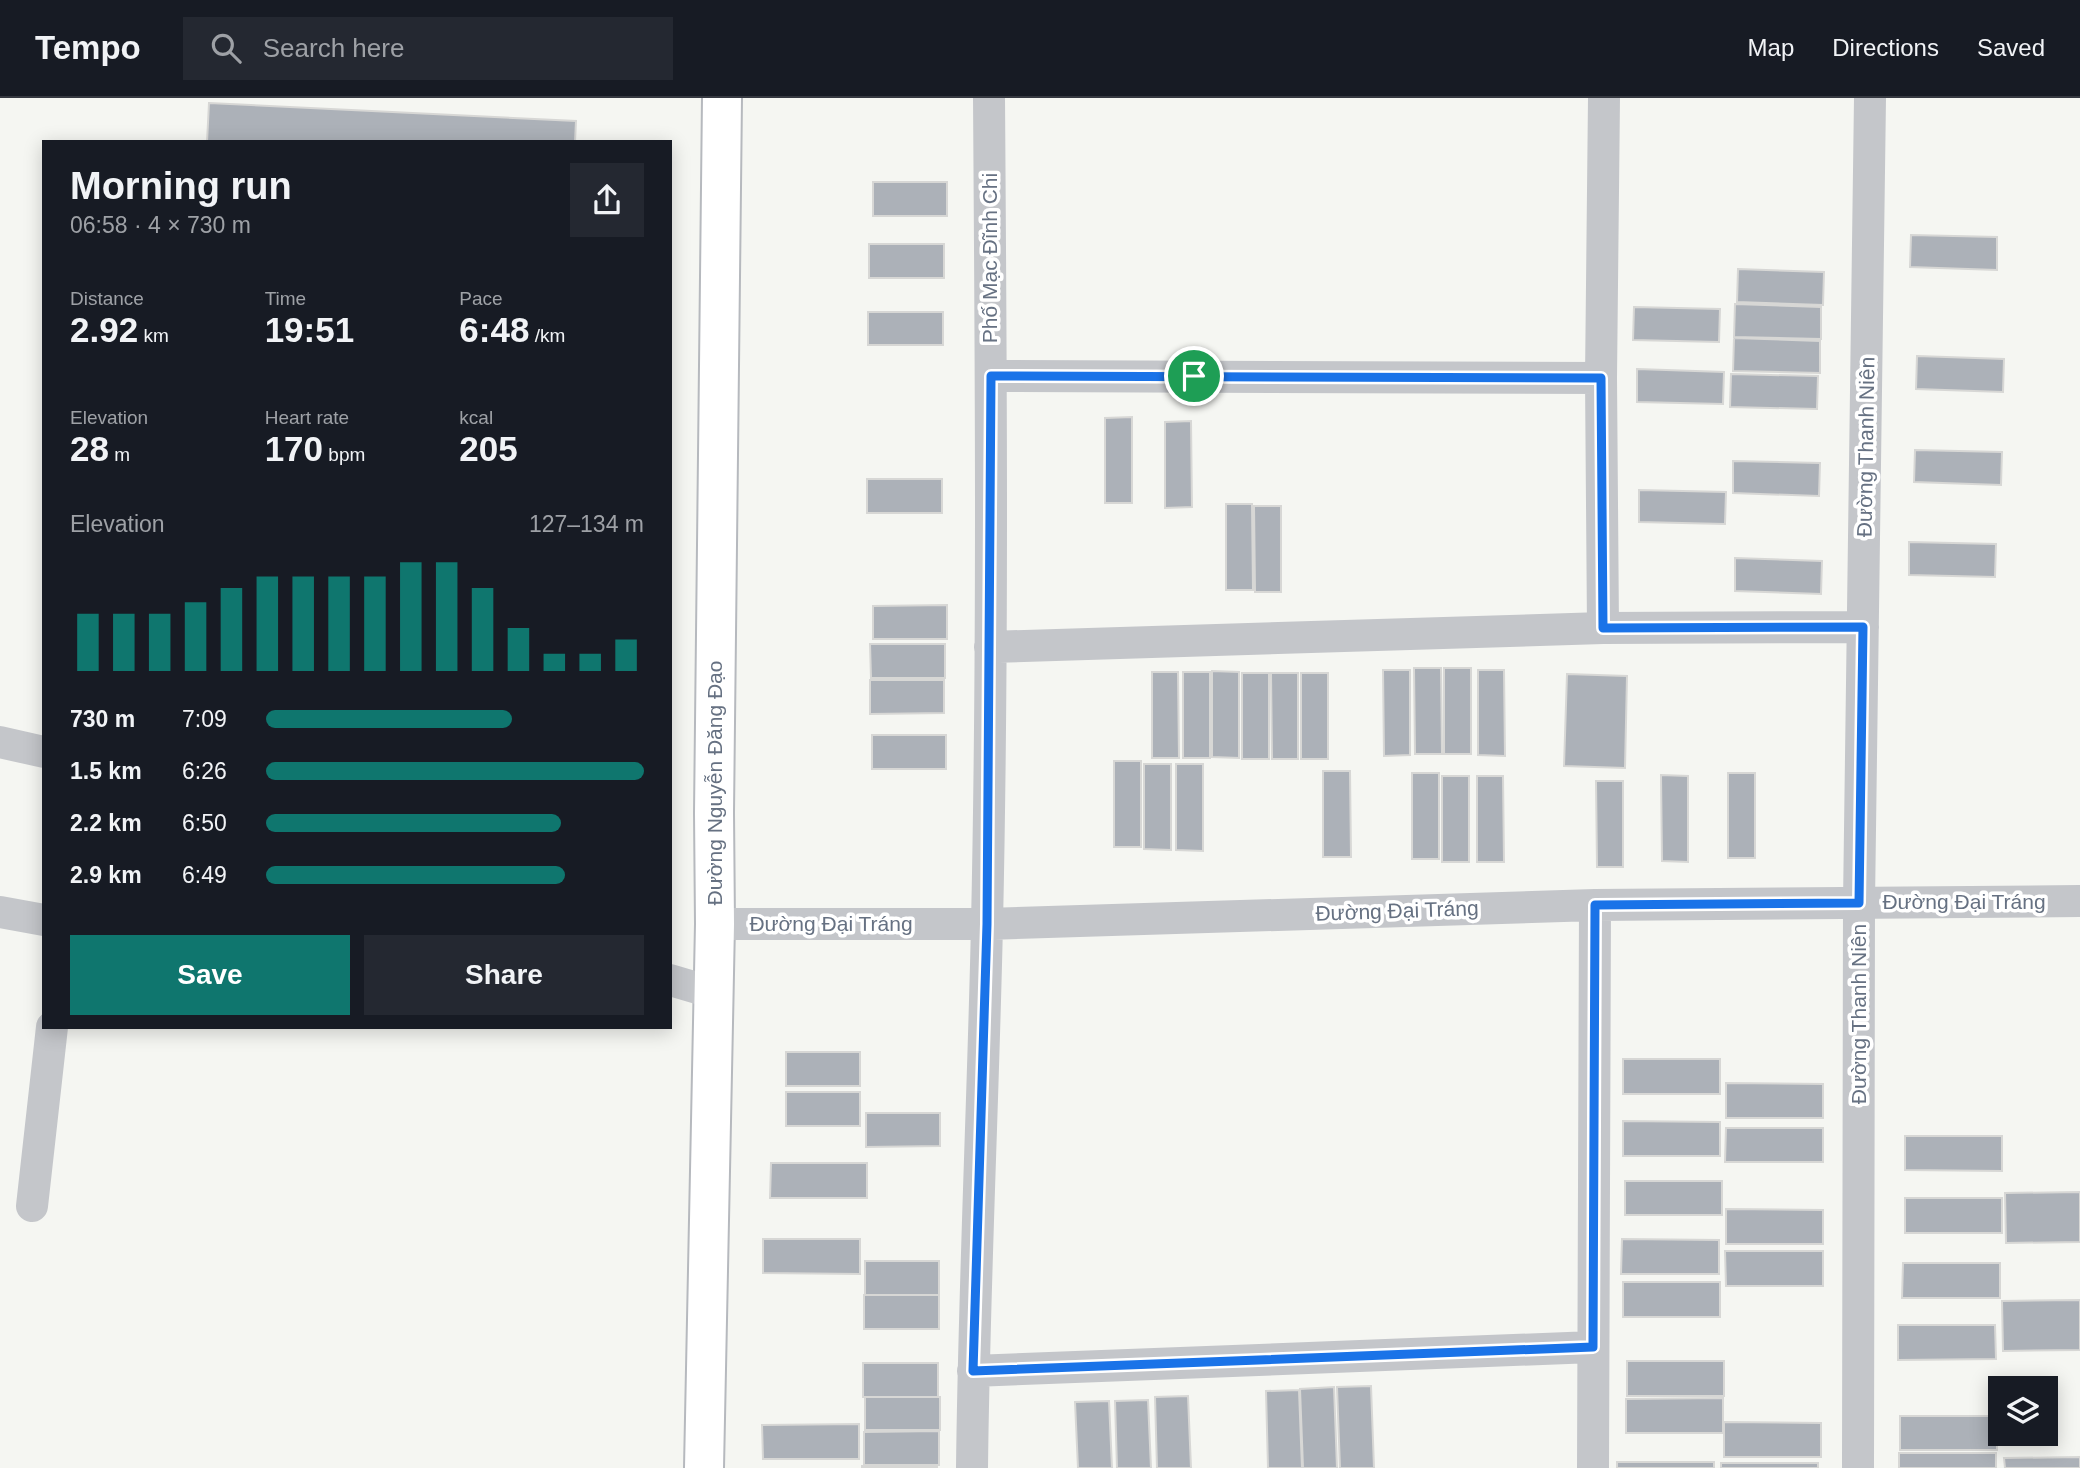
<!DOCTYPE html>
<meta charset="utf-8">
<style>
:root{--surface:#171b24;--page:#242831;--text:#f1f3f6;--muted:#9ea1a6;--line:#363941;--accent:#0f766e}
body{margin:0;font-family:Helvetica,sans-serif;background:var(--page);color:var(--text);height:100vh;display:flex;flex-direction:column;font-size:26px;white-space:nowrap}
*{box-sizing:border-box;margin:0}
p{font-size:23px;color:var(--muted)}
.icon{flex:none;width:38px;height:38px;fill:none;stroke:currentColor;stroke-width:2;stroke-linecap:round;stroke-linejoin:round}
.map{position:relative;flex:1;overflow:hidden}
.sheet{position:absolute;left:42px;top:42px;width:630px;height:889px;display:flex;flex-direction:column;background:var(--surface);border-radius:0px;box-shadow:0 4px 18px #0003}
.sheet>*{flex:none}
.tools{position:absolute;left:1988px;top:1278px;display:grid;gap:14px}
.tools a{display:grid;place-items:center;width:70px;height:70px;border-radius:0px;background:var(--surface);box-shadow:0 4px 18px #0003;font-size:35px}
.pin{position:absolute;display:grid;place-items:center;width:60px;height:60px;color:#fff;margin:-30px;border:4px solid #fff;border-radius:50%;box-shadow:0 2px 7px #0007}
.round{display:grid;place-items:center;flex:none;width:74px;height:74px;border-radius:0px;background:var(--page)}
.overview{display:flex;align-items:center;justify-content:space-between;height:119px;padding:0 28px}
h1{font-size:38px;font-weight:700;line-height:52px}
.figures{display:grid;grid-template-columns:repeat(3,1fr);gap:10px;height:119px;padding:7px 28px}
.figures div{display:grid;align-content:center}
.figures b{font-size:35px;font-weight:700}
.figures small{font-size:19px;font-weight:400}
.figures p{font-size:19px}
.chart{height:196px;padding:14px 28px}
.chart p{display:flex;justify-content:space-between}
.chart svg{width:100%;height:126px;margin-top:7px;stroke:var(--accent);stroke-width:6}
.primary-button{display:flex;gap:14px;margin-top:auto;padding:14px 28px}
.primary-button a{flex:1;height:80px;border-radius:0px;background:var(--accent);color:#fff;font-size:28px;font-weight:700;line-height:80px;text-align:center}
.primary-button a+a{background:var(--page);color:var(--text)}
ul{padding:0 28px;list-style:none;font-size:23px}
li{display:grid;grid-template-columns:112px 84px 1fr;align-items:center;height:52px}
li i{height:18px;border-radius:9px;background:var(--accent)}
header{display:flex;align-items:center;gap:42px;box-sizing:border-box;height:98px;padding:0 35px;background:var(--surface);border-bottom:2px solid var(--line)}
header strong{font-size:33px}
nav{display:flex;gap:38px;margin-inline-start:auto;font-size:24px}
.search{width:490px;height:63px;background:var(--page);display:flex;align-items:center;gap:18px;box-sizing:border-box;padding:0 24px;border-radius:0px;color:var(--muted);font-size:26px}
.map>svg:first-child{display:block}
.building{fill:#acb1b8;stroke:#d7d7d5;stroke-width:2}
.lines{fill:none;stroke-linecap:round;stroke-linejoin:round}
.secondary-casing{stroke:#b6b9be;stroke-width:42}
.street{stroke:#c4c6ca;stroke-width:32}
.secondary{stroke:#fff;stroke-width:38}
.route-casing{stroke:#fff;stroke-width:14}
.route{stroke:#1a73e8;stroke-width:9}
.labels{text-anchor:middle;stroke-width:7;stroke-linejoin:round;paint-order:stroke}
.street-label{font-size:21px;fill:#667182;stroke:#fff}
</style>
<header>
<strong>Tempo</strong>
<div class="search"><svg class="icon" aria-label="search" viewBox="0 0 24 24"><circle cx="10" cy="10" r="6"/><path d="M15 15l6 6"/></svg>Search here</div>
<nav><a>Map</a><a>Directions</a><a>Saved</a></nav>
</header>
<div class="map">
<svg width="2080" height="1370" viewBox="0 0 2080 1370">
<rect width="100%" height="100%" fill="#f5f6f2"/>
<path class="building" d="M209 5 576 23 575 44H207Z
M873 84H947V118H873Z
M1911 137 1997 139V172L1910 169Z
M869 146H944V180H869Z
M1738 171 1824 174 1823 207 1737 204Z
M1735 206 1821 209V241L1734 239Z
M1634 209 1720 211 1719 244 1633 242Z
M868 214H943V247H868Z
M1734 240 1820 243V275L1733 273Z
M1917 258 2004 261 2003 294 1916 291Z
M1637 271 1724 274 1723 306 1637 304Z
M1731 276 1818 278 1817 311 1730 309Z
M1132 319V405H1105V320Z
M1191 323 1192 409 1165 410V324Z
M1915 352 2002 354 2001 387 1914 384Z
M1733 363 1820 365 1819 398 1733 395Z
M867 381H942V415H867Z
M1639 392 1726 394 1725 426 1639 424Z
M1226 406H1252L1253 492H1226Z
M1254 408H1281V494H1255Z
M1909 444 1996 446 1995 479 1909 477Z
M1735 460 1822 463 1821 496 1735 493Z
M947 507V541H873V508Z
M870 546H945V580H871Z
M1414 570H1441L1442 656H1415Z
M1444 570H1471V656H1444Z
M1383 572H1410V657L1384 658Z
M1478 572H1504L1505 658 1478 657Z
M1212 573 1239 574V660L1212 659Z
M1152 574H1178L1179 660H1152Z
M1183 574H1210V660H1183Z
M1242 575H1269V661H1242Z
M1271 575H1298V661H1272Z
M1301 575H1328V661H1301Z
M1567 576 1627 578 1625 670 1564 668Z
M870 582H944V615L870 616Z
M872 637H946V671H872Z
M1114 663H1141V749H1114Z
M1144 666H1171V752L1144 751Z
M1176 666H1203V753L1176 752Z
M1323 673H1350L1351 759H1323Z
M1412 675H1439V761H1412Z
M1728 675H1755V760H1728Z
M1661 677 1688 678V764L1662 763Z
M1442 678H1469V764H1442Z
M1477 678H1503L1504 764H1477Z
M1596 683H1623V769H1597Z
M786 954H860V988H786Z
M1623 961H1720V996H1623Z
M1726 985 1823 986V1020H1726Z
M786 994H860V1028H786Z
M866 1015H940V1048L866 1049Z
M1623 1023 1720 1024V1058H1623Z
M1726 1030H1823V1064H1725Z
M1905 1038H2002V1073L1905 1072Z
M771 1065H867V1100H770Z
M1625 1083H1722V1117H1625Z
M2080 1094V1144L2006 1145 2005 1095Z
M1905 1100H2002V1135H1905Z
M1726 1111 1823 1112V1146H1726Z
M763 1141H860V1176L763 1175Z
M1622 1141 1719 1142V1176H1621Z
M1725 1153H1823V1188H1726Z
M865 1163H939V1197H865Z
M1903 1165H2000V1200H1902Z
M1623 1184H1720V1219H1623Z
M864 1197H939V1231H864Z
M2080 1202V1252L2003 1253 2002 1203Z
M1898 1227H1995L1996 1261 1898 1262Z
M1627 1263H1724V1298H1627Z
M863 1265H938V1299H863Z
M1371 1288 1374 1370H1340L1337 1289Z
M1334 1289 1337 1370H1303L1300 1291Z
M1299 1292 1302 1370H1268L1266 1293Z
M1188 1298 1191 1370H1157L1155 1299Z
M865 1299H940V1332H865Z
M1723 1300V1335H1626V1301Z
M1148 1302 1151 1370H1117L1115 1303Z
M1109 1303 1112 1370H1078L1075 1304Z
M1900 1318H1997V1352H1900Z
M1724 1324 1821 1325V1359H1724Z
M859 1326V1361H763L762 1327Z
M939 1333V1367H864V1334Z
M1899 1355H1996V1370H1899Z
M2080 1359V1370H2005L2004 1360Z
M1617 1364H1714V1370H1617Z
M1721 1365H1818V1370H1721Z
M862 1368H937V1370H862Z"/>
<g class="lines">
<g class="secondary-casing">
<path id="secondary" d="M704 1370 715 826 714 715 722 0"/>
</g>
<path class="street" d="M991 278 1601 280
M1603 530 1601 280 1604 0
M990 549 1603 530 1863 529
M0 644 44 654
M0 814 44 822
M715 826H987L1595 807 2080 803
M670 882 714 895
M32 1108 52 929
M973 1273 1593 1249
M972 1370C974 1189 983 1008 987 826 993 551 991 275 989 0
M1593 1370 1595 807
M1858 1370 1859 805 1870 0"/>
<use href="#secondary" class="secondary"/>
</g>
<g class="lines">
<g class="route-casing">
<path id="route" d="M991 278 1601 280 1603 530 1863 529 1859 805 1595 807 1593 1249 973 1273 987 826Z"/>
</g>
<use href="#route" class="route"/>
</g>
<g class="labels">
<g class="street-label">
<text transform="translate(990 160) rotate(-90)" y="7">Phố Mạc Đĩnh Chi</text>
<text transform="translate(1866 349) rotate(-89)" y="7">Đường Thanh Niên</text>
<text transform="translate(715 685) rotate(-90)" y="7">Đường Nguyễn Đăng Đạo</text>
<text x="1964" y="811">Đường Đại Tráng</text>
<text transform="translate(1397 813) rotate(-2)" y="7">Đường Đại Tráng</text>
<text x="831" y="833">Đường Đại Tráng</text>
<text transform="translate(1859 916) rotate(-90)" y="7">Đường Thanh Niên</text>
</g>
</g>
</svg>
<div class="tools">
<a><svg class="icon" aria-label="layers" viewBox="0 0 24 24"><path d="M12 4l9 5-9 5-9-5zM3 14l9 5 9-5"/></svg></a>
</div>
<div class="pin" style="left:1194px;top:278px;background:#1e9e55"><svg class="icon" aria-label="arrive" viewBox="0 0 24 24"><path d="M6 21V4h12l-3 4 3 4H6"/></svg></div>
<section class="sheet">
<div class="overview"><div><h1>Morning run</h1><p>06:58 · 4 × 730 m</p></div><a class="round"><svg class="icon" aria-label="share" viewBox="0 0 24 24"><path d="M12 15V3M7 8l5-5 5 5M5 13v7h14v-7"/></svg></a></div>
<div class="figures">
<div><p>Distance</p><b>2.92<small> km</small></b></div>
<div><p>Time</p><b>19:51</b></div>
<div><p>Pace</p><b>6:48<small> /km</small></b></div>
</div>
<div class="figures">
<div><p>Elevation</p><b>28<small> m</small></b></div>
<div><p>Heart rate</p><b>170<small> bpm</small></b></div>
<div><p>kcal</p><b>205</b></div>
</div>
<div class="chart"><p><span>Elevation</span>127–134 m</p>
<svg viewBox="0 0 160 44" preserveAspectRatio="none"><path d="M5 44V24M15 44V24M25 44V24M35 44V20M45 44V15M55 44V11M65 44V11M75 44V11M85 44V11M95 44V6M105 44V6M115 44V15M125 44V29M135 44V38M145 44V38M155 44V33"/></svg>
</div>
<ul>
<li><b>730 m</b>7:09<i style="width:65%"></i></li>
<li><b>1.5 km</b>6:26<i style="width:100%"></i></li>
<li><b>2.2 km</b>6:50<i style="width:78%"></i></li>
<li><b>2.9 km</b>6:49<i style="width:79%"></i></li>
</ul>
<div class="primary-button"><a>Save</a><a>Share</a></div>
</section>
</div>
